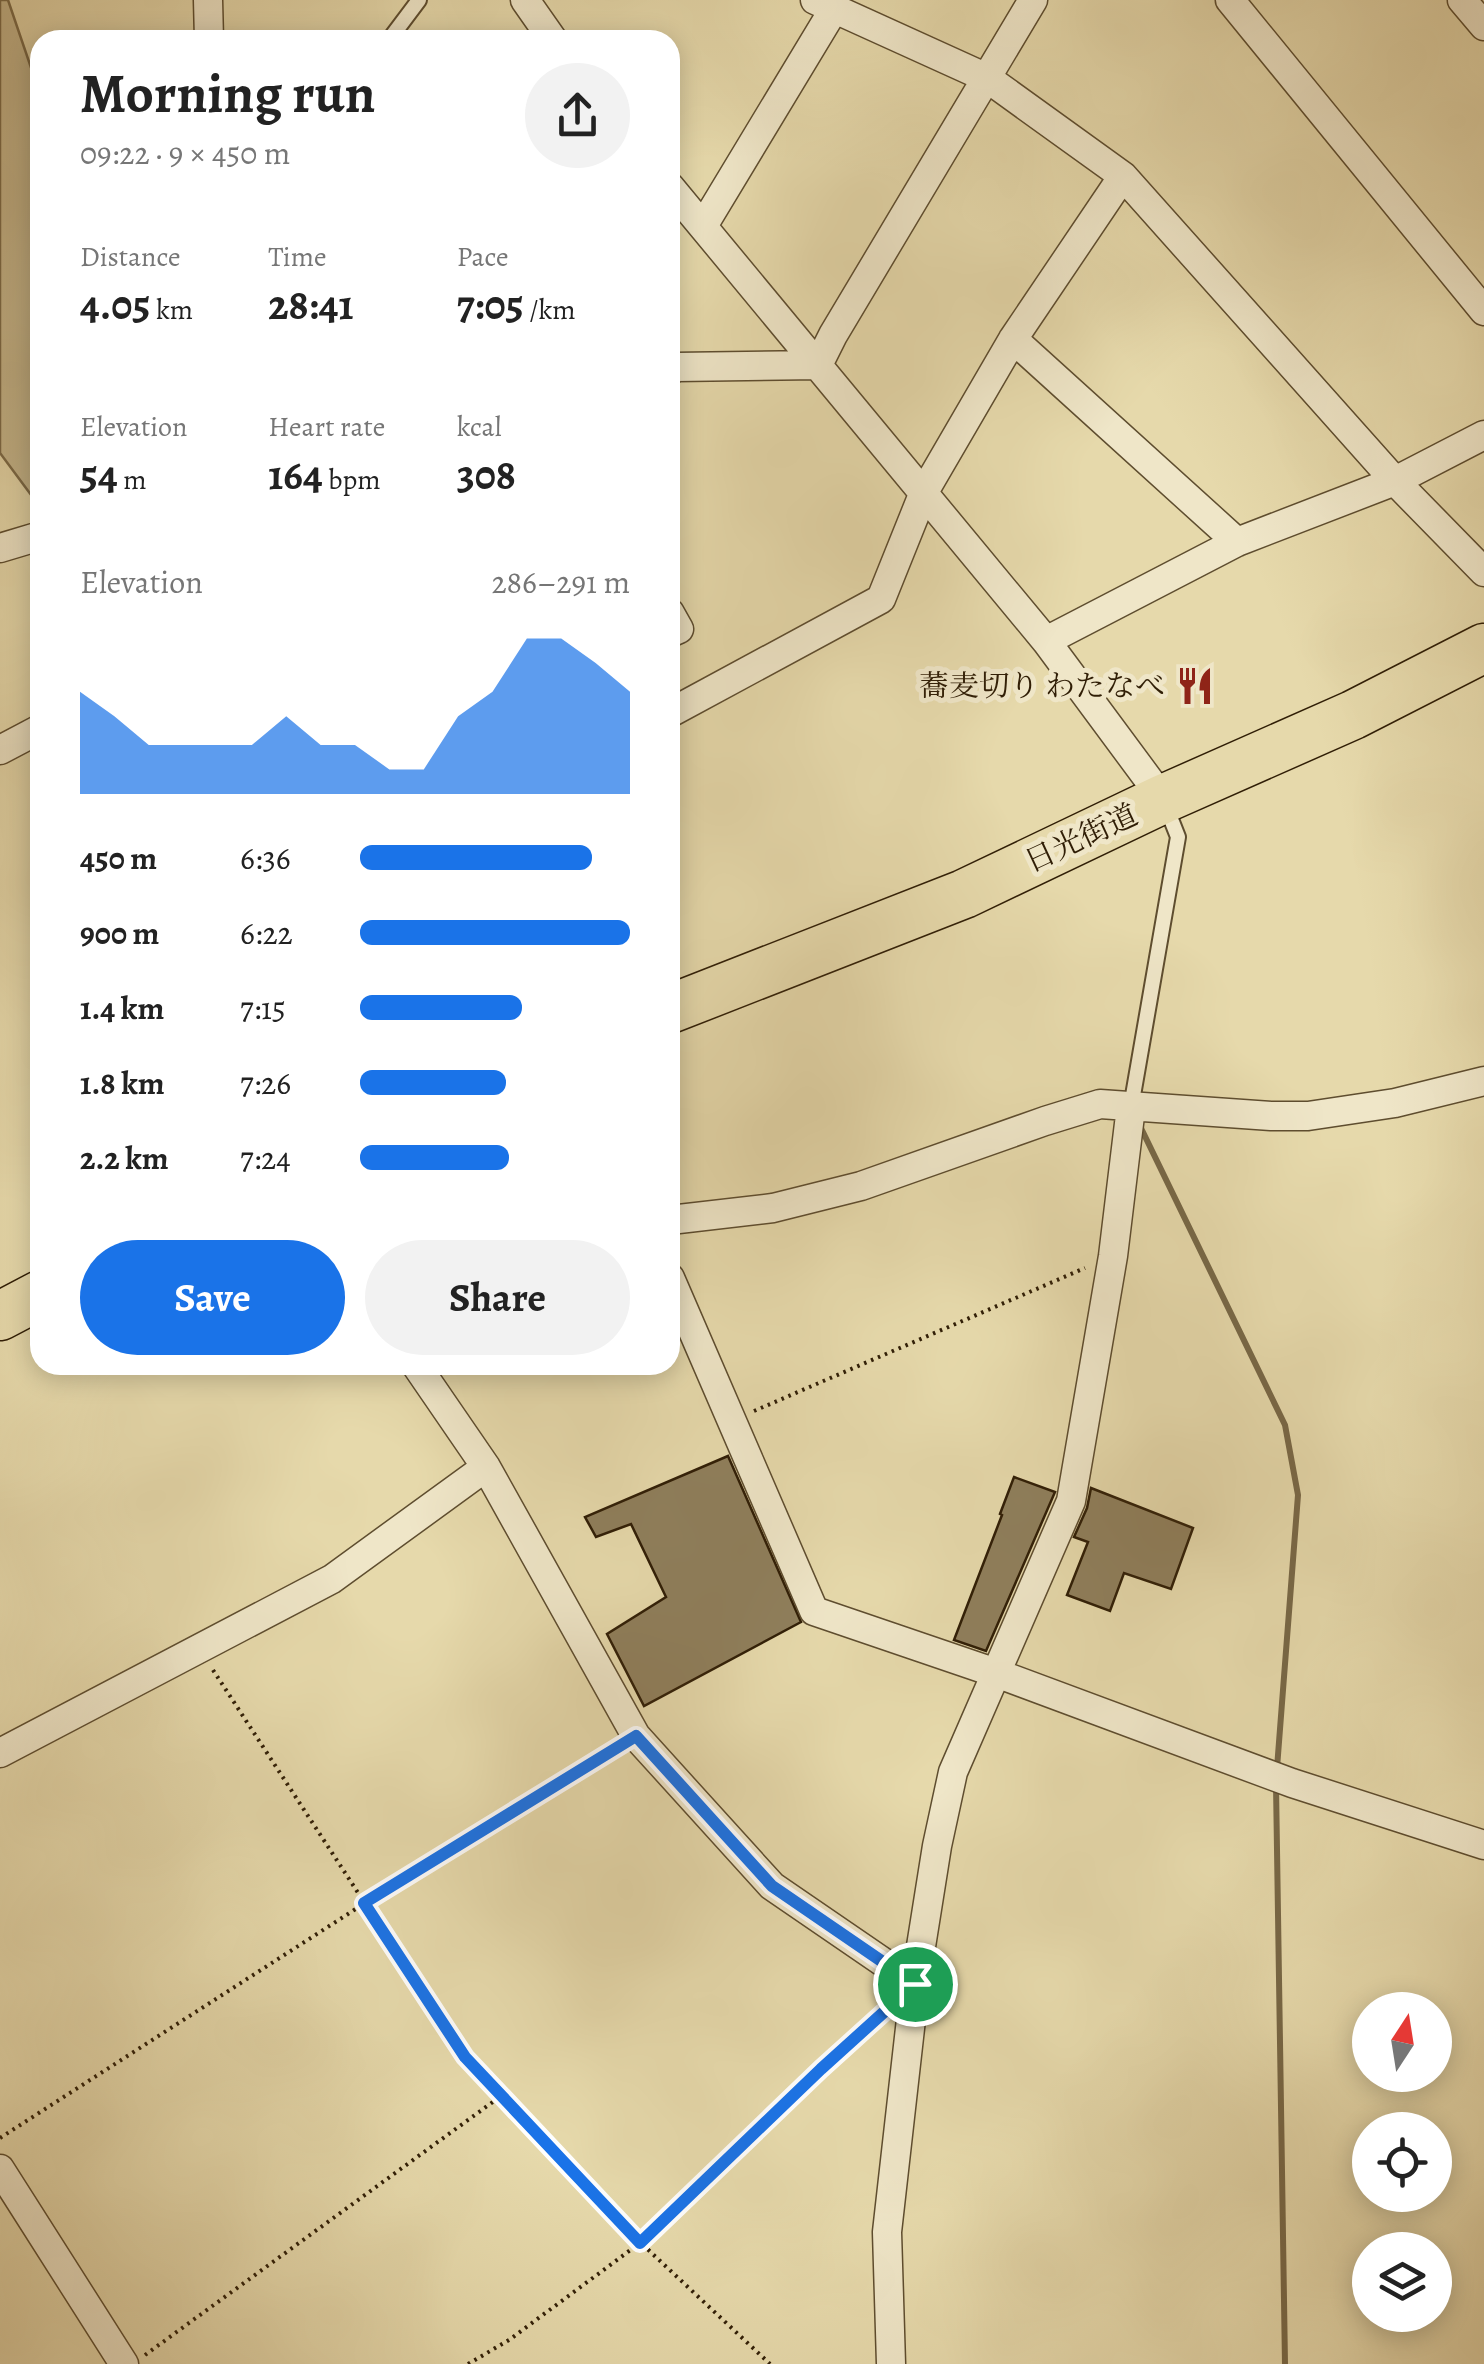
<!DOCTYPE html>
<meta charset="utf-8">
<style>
:root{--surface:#fff;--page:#f2f2f2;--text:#222;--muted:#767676;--accent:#1a73e8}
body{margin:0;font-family:Alegreya,"Noto Serif JP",serif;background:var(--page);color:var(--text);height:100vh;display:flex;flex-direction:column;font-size:38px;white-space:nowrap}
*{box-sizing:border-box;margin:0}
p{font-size:32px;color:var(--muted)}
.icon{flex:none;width:55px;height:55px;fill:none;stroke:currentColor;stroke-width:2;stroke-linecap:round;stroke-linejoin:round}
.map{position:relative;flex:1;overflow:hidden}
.sheet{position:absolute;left:30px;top:30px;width:650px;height:1345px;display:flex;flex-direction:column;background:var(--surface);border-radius:30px;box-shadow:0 5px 25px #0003}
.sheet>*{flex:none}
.needle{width:65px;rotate:12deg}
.fabs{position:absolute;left:1352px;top:1992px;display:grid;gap:20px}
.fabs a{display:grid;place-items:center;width:100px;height:100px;border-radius:50%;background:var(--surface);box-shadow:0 5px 25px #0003;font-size:50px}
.pin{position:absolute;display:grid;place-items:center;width:85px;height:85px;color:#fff;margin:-42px;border:5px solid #fff;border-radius:50%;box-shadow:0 2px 10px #0007}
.round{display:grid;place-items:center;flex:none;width:105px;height:105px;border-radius:52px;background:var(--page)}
.overview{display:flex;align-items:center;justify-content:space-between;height:170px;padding:0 50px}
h1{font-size:55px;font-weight:700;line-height:75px}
.figures{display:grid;grid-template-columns:repeat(3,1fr);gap:15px;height:170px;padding:10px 50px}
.figures div{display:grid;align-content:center}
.figures b{font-size:42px;font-weight:700}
.figures small{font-size:28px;font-weight:400}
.figures p{font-size:28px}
.chart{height:280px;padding:20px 50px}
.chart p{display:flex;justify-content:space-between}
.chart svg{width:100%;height:180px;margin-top:10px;fill:var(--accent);opacity:.7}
.cta{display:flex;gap:20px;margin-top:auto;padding:20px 50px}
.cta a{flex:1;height:115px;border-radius:60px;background:var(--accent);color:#fff;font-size:40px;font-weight:700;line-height:115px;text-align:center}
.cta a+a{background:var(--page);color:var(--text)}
ul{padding:0 50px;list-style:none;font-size:32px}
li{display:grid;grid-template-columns:160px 120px 1fr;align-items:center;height:75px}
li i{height:25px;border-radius:12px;background:var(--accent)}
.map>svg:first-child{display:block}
.green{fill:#c7b98f;stroke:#7c6c4a;stroke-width:2.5}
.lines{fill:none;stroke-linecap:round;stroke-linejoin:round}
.stream{stroke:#786847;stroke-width:6}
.building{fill:#8f7f5c;stroke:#301e06;stroke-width:2.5}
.lane-casing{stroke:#5e4d2f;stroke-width:18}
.street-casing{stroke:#5e4d2f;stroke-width:31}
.highway-casing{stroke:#301e06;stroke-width:51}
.path{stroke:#301e06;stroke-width:4;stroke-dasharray:2.5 5;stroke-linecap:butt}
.lane{stroke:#efe6c8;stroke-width:14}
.street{stroke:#efe6c8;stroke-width:28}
.highway{stroke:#e6d9ab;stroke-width:48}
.route-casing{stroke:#fff;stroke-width:20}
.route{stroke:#1a73e8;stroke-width:12}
.labels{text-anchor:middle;stroke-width:10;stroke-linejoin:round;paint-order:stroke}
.poi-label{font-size:30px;fill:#301e06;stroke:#efe6c8;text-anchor:end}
.street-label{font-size:30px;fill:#301e06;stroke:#efe6c8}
</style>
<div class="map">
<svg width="1484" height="2364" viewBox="0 0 1484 2364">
<rect width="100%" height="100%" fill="#e6d9ab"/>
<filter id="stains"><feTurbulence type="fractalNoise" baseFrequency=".002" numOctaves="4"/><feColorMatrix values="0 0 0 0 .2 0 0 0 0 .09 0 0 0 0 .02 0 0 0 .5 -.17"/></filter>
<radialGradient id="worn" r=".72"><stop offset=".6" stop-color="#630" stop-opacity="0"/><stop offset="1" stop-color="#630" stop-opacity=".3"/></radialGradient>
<path class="green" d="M0 0H8L40 94V507L0 453Z"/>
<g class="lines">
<path class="stream" d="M1140 1126 1285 1425 1298 1495 1277 1768
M1276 1785 1285 2364"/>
</g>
<path class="building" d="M728 1456 801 1622 644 1706 607 1634 666 1597 631 1524 596 1537 585 1517Z
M1014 1477 1055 1492 986 1651 954 1640 1002 1515 1000 1514Z
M1091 1488 1193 1528 1171 1589 1124 1573 1110 1611 1067 1595 1088 1542 1074 1537 1087 1508Z"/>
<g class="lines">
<g class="lane-casing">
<path id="lane" d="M389 40 419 0
M1131 1107 1178 837 1165 804"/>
</g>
<g class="street-casing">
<path id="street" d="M208 0 209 40
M525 0 553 40
M815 0 987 78 1123 176 1395 481 1484 572
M1230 0 1484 311
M1462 0 1484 26
M670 187 1046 641 1163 799
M703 226 834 9
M1013 339 1237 542
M670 371 676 367 818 365 833 335 1033 0
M0 548 40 536
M670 613 679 629 670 633
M1046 641 1237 542 1395 481 1484 435
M670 713 881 599 924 492 1013 339 1123 176
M0 750 40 729
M670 1220 773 1208 861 1186 1045 1121 1100 1104 1271 1116H1308L1395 1103 1484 1081
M670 1278 814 1611 996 1673 1292 1783 1484 1845
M416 1365 486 1467 636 1736 772 1886 915 1984
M0 1753 332 1579 486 1467
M0 2169 124 2364
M891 2364 887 2232 915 1984 937 1846 953 1772 1071 1501 1113 1256 1131 1107"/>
</g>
<g class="highway-casing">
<path id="highway" d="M670 1009 964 894 1163 799 1353 715 1484 648
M0 1316 40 1295"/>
</g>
<path class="path" d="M754 1411 1085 1268
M213 1670 465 2057 641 2243 770 2364
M0 2138 365 1903 617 1747
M145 2355 501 2096
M468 2364 509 2340 644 2240 821 2069 887 2009"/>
<use href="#lane" class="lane"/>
<use href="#street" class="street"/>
<use href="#highway" class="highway"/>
</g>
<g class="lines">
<g class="route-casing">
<path id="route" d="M636 1736 772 1886 915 1984 821 2069 640 2243 465 2057 364 1903Z"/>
</g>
<use href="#route" class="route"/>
</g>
<defs>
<g id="restaurant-bare" transform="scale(3)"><path d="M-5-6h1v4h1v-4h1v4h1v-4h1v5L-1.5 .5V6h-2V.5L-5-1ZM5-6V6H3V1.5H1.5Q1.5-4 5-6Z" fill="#8f2418" stroke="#efe6c8" stroke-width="2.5" paint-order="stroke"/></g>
</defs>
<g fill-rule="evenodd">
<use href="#restaurant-bare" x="1195" y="686"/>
</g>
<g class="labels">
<g class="poi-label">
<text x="1165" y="696">蕎麦切り わたなべ</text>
</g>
<g class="street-label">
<text transform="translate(1081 838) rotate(-25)" y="10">日光街道</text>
</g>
</g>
<rect width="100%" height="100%" filter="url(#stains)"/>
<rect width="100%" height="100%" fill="url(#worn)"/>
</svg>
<div class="fabs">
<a><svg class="needle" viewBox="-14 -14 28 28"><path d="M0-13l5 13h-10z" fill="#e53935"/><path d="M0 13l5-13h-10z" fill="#767676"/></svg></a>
<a><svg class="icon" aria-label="locate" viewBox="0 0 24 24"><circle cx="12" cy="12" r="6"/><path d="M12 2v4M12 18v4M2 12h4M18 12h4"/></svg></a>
<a><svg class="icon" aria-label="layers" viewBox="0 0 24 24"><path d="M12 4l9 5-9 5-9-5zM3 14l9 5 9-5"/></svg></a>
</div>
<div class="pin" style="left:915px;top:1984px;background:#1e9e55"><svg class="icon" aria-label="arrive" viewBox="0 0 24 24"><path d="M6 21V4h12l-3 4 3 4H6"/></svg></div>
<section class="sheet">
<div class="overview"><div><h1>Morning run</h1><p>09:22 · 9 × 450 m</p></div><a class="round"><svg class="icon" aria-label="share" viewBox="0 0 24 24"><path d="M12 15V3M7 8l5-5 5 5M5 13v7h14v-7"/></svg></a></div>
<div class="figures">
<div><p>Distance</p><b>4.05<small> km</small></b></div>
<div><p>Time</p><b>28:41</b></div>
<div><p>Pace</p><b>7:05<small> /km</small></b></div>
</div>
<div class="figures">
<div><p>Elevation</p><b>54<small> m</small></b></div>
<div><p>Heart rate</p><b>164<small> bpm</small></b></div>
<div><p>kcal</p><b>308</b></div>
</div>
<div class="chart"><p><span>Elevation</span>286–291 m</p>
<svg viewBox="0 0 160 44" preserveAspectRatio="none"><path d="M0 44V19L10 25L20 32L30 32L40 32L50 32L60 25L70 32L80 32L90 38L100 38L110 25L120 19L130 6L140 6L150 12L160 19V44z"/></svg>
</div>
<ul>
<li><b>450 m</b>6:36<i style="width:86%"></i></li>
<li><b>900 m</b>6:22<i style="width:100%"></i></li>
<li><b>1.4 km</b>7:15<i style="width:60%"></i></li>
<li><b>1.8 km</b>7:26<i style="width:54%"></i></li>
<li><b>2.2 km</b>7:24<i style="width:55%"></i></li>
</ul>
<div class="cta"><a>Save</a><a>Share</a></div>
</section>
</div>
